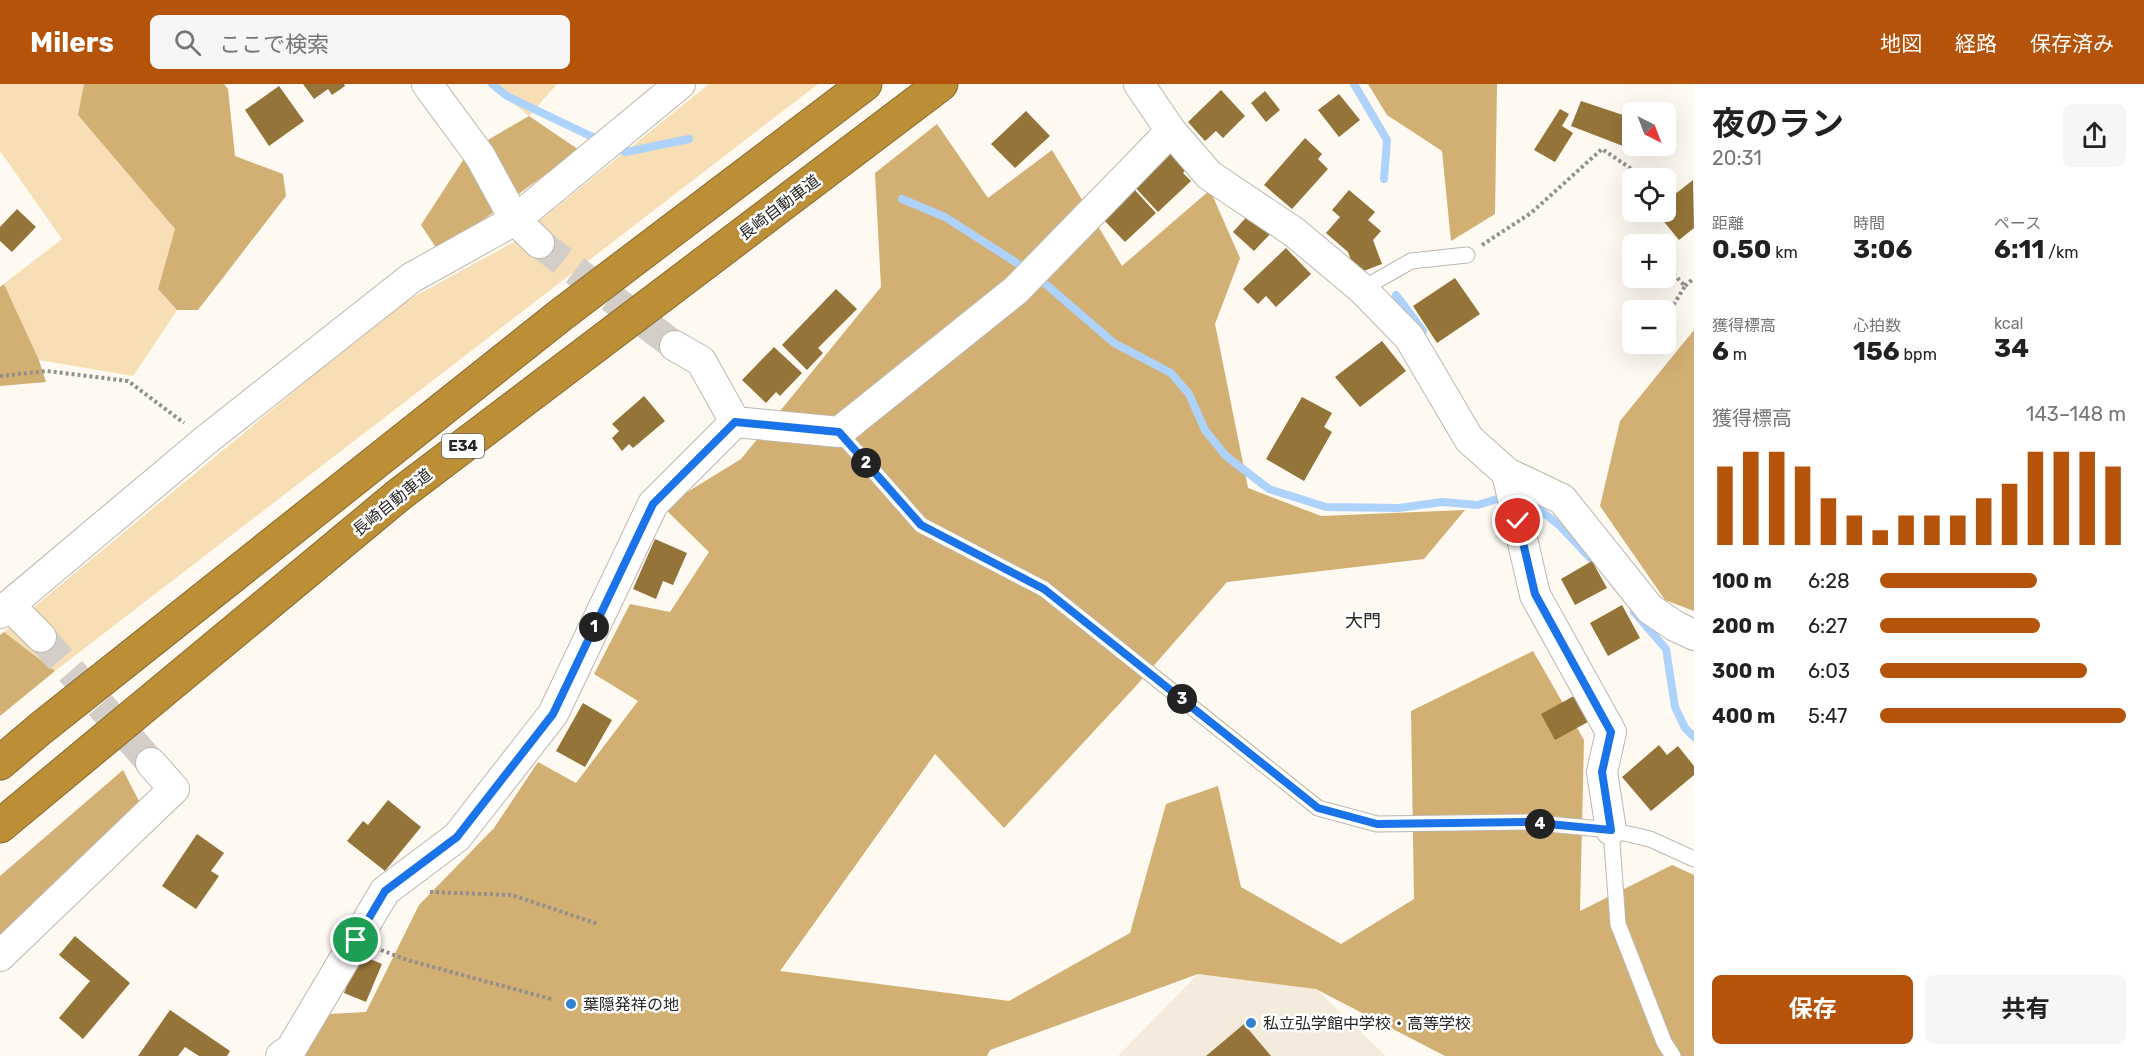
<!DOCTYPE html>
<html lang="ja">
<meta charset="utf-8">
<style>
:root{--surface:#fff;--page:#f6f6f6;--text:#222;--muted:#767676;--accent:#b45309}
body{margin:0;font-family:Rubik,"Noto Sans JP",sans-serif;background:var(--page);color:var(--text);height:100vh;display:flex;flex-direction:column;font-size:22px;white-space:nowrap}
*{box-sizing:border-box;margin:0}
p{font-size:20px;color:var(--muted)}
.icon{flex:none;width:33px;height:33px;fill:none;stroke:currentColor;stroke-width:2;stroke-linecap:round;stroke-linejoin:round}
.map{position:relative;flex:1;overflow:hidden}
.drawer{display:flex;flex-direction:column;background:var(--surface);width:450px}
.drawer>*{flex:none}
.needle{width:39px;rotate:138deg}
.fabs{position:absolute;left:1622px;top:18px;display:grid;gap:12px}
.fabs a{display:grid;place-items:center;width:54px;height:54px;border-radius:9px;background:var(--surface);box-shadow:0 6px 24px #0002;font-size:30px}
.pin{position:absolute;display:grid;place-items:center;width:51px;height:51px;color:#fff;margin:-26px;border:3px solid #fff;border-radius:50%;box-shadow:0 2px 6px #0007}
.km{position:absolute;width:30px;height:30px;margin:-15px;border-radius:50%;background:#222;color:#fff;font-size:16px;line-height:30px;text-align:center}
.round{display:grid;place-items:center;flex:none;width:63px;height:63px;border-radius:9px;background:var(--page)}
.headline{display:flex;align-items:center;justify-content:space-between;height:102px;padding:0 18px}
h1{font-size:33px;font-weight:700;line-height:45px}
.metrics{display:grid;grid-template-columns:repeat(3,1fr);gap:9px;height:102px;padding:6px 18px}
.metrics div{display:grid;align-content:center}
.metrics b{font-size:26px;font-weight:700}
.metrics small{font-size:16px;font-weight:400}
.metrics p{font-size:16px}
.chart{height:168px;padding:12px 18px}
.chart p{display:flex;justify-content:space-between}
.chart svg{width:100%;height:108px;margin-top:6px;stroke:var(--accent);stroke-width:6}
.button{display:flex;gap:12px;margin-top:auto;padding:12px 18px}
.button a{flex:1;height:69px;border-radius:9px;background:var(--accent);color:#fff;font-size:24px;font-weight:700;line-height:69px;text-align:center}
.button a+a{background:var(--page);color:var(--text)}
ul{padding:0 18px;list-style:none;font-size:20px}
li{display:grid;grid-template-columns:96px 72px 1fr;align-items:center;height:45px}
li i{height:15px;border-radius:8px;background:var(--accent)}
header{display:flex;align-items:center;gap:36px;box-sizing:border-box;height:84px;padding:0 30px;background:var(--accent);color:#fff}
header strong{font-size:28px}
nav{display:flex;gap:33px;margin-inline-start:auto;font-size:21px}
.search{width:420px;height:54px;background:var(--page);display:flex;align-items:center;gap:15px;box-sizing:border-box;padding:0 21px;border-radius:9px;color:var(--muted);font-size:22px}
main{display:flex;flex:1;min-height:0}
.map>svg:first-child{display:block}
.built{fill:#f4ebdc}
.green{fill:#f7deb4}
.forest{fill:#d2af73}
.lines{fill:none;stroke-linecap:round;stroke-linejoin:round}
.stream{stroke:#add2fc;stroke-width:8}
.building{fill:#947438}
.minor-tunnel{stroke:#d3cfc8;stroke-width:30;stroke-dasharray:30 15;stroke-linecap:butt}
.service-casing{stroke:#bdb8b0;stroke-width:17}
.minor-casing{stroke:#bdb8b0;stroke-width:32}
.motorway-casing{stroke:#886a30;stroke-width:35}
.path{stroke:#93908b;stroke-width:4;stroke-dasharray:3 3;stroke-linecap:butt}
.service{stroke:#fff;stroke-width:15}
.minor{stroke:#fff;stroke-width:30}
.motorway{stroke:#bc8f37;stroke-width:33}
.route-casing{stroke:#fff;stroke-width:12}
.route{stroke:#1a73e8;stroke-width:8}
.poi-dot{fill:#3382d2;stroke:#fff;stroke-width:2}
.labels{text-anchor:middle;stroke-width:5;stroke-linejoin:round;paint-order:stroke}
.shield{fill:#fff;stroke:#686765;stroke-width:1.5}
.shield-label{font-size:15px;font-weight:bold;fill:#272623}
.street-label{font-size:16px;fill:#272623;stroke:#fff}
.poi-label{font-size:16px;fill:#272623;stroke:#fff;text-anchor:start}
.neighbourhood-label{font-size:18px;fill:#272623;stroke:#fff}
</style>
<header>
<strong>Milers</strong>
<div class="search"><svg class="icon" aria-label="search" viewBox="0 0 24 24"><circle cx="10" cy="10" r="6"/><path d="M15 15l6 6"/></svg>ここで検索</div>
<nav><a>地図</a><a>経路</a><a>保存済み</a></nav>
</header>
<main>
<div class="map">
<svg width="1694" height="972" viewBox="0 0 1694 972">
<rect width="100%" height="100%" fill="#fef9f1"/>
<path class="built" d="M1198 890 1316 905 1386 972H1118Z"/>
<path class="green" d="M0 0H84L79 31 175 145 158 205 177 226 133 292 39 276 4 200 62 155 0 67Z
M491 0H557L529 32Z
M709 0H818L55 587 4 548 397 222 512 159Z"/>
<path class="forest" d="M84 0H224L228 5 235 72 283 90 286 112 198 226H177L158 205 175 145 78 31Z
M1368 0H1497L1495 130 1451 157 1442 67 1387 31Z
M529 32 579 66 439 168 421 141 469 67Z
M937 40 988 114 1052 66 1122 182 1210 106 1240 174 1215 240 1248 404 1321 432 1465 426 1424 475 1227 498 1135 603 1004 744 935 670 780 887 1009 917 1130 849 1166 720 1218 702 1241 803 1341 860 1414 815 1411 627 1533 567 1584 656 1580 827 1672 781 1694 791V972H1445L1316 905 1198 890 990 966 987 972H281L311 931 366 928 419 821 494 744 538 678 576 699 638 617 594 590 630 520 670 528 709 468 663 423 741 375 881 203 875 89Z
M4 200 39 276 46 298 0 302V203Z
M1694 246V527L1665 516 1600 422 1620 337Z
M4 548 55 587 0 632V551Z
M123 686 141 721 0 855V792Z"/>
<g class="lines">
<path class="stream" d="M492 0 507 12 603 58
M1354 0 1387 56 1384 95
M614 63 626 68 689 55
M902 115 945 133 1034 190 1114 259 1171 289 1189 310 1205 346 1226 372 1269 405 1326 423 1399 424 1442 418 1478 421 1503 413 1507 414
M1396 211 1423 247
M1520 417 1534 421 1560 442 1594 478
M1634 528 1666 565 1675 623 1685 644 1694 653"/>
</g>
<path class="building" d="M303 0H344L345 2 332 11 328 5 314 15Z
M279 2 304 37 269 62 245 26Z
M1221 6 1245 32 1223 54 1216 47 1205 57 1188 38Z
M1265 7 1280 26 1266 38 1251 19Z
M1339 10 1360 36 1339 53 1318 26Z
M1581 17 1632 34 1623 62 1571 42Z
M1560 25 1569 30 1562 42 1573 49 1555 78 1534 66Z
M1026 27 1050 52 1015 84 991 60Z
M1305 54 1322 70 1318 75 1328 85 1292 125 1264 101Z
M1171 66 1187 84 1183 89 1191 97 1158 128 1133 101Z
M1693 96 1694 144 1679 156 1656 128H1665V118Z
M1132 103 1156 129 1125 158 1100 132Z
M1349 106 1375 128 1368 136 1381 147 1373 156 1382 180 1356 190 1348 168 1326 149 1340 133 1332 126Z
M17 125 36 143 12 168 0 157V143Z
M1250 129 1272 148 1254 167 1233 148Z
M1286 164 1311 190 1276 223 1266 212 1258 220 1243 205Z
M1455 194 1480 230 1437 259 1413 222Z
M836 205 857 225 818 264 823 269 807 286 782 261Z
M1382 257 1406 287 1360 323 1335 293Z
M774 263 802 289 780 312 776 308 766 319 742 296Z
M644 312 665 337 633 364 629 360 622 367 612 354 619 347 612 340Z
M1302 313 1332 329 1324 343 1332 348 1304 397 1266 375Z
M655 455 687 469 673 501 663 497 656 515 633 505Z
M1592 477 1607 504 1575 521 1561 495Z
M1622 521 1640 554 1608 572 1590 539Z
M1583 607 1597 633 1555 656 1541 630Z
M583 619 612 636 585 683 556 667Z
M1659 661 1667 671 1678 662 1694 682V691L1651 727 1622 693Z
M388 716 421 743 385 787 347 757 363 737 368 741Z
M197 750 224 769 211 787 219 792 196 825 162 802Z
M75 852 130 899 83 955 59 934 90 897 59 871Z
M360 871 382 880 366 918 344 909Z
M170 926 230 967 227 972H199L185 963 178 972H138Z
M1244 940 1271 972H1206Z"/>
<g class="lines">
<path class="minor-tunnel" d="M539 159 675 262
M41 553 151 679"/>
<g class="service-casing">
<path id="service" d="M1362 205 1411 177 1467 171
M839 348 921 441 1044 505 1318 724 1377 740 1527 738 1611 746 1650 755 1694 775
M1611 746 1618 840 1664 958 1673 972"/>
</g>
<g class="minor-casing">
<path id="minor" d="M427 0 480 72 515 136 539 159
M1139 0 1171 47 1209 91 1294 148 1362 205 1409 253 1469 355 1507 389 1562 415 1650 525 1675 542 1694 551
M675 262 701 277 735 338
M735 338 839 348 1016 206 1171 47
M1507 389 1535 511 1611 648 1602 688 1611 746
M10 522 41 553
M0 529 206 356 411 194 515 136 680 0
M0 872 174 705 151 679
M281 972 291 965 385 807 457 753 553 630 653 420 735 338"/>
</g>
<g class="motorway-casing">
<path id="motorway" d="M0 679 40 645 562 230 865 0
M0 742 400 410 941 0"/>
</g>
<path class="path" d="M1642 157 1645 160
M1482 161 1531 129 1602 65 1639 90
M1665 181 1685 202 1665 235
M1685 202 1694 194
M1648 263 1650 260
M0 292 47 287 128 297 184 339
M430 808 512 811 598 840
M381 866 407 876 551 915"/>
<use href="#service" class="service"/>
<use href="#minor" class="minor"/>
<use href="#motorway" class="motorway"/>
</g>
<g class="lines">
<g class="route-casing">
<path id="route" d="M356 856 385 807 457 753 553 630 653 420 735 338 839 348 921 441 1044 505 1318 724 1377 740 1527 738 1611 746 1602 688 1611 648 1535 510 1518 437"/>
</g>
<use href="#route" class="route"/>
</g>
<g class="poi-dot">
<circle cx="571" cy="920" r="6"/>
<circle cx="1251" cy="939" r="6"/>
</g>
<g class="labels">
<rect class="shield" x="442" y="350" width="42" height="24" rx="4.5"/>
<g class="shield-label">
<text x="463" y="367">E34</text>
</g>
<g class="street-label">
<text transform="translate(779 123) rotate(-37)" y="6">長崎自動車道</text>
<text transform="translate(392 418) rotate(-39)" y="6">長崎自動車道</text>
</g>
<g class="poi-label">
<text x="583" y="926">葉隠発祥の地</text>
<text x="1263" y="945">私立弘学館中学校・高等学校</text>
</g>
<g class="neighbourhood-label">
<text x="1363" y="543">大門</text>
</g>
</g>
</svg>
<div class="fabs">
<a><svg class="needle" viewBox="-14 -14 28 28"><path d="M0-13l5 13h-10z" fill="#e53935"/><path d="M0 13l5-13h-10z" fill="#767676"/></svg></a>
<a><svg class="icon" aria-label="locate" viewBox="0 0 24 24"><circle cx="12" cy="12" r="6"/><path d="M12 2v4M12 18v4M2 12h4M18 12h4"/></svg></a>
<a>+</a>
<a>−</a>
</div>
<div class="pin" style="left:356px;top:856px;background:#1e9e55"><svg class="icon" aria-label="arrive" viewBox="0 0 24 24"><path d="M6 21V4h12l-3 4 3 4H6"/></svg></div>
<div class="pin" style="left:1518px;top:437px;background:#d93025"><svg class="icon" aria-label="check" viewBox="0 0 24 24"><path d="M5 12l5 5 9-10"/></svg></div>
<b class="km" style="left:594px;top:543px">1</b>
<b class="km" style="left:866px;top:379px">2</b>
<b class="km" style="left:1182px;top:615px">3</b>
<b class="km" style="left:1540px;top:740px">4</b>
</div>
<section class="drawer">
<div class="headline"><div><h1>夜のラン</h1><p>20:31</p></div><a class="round"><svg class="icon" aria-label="share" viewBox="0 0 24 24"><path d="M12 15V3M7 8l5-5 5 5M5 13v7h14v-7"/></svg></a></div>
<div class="metrics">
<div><p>距離</p><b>0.50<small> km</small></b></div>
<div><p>時間</p><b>3:06</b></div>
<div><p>ペース</p><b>6:11<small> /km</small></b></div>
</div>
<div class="metrics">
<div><p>獲得標高</p><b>6<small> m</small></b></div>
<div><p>心拍数</p><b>156<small> bpm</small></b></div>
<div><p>kcal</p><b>34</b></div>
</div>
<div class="chart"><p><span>獲得標高</span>143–148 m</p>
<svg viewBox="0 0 160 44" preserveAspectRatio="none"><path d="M5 44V12M15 44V6M25 44V6M35 44V12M45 44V25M55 44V32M65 44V38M75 44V32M85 44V32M95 44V32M105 44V25M115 44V19M125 44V6M135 44V6M145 44V6M155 44V12"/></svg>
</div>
<ul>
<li><b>100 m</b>6:28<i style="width:64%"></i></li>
<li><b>200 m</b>6:27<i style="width:65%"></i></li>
<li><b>300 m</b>6:03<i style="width:84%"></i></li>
<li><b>400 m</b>5:47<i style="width:100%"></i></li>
</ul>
<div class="button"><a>保存</a><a>共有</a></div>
</section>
</main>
